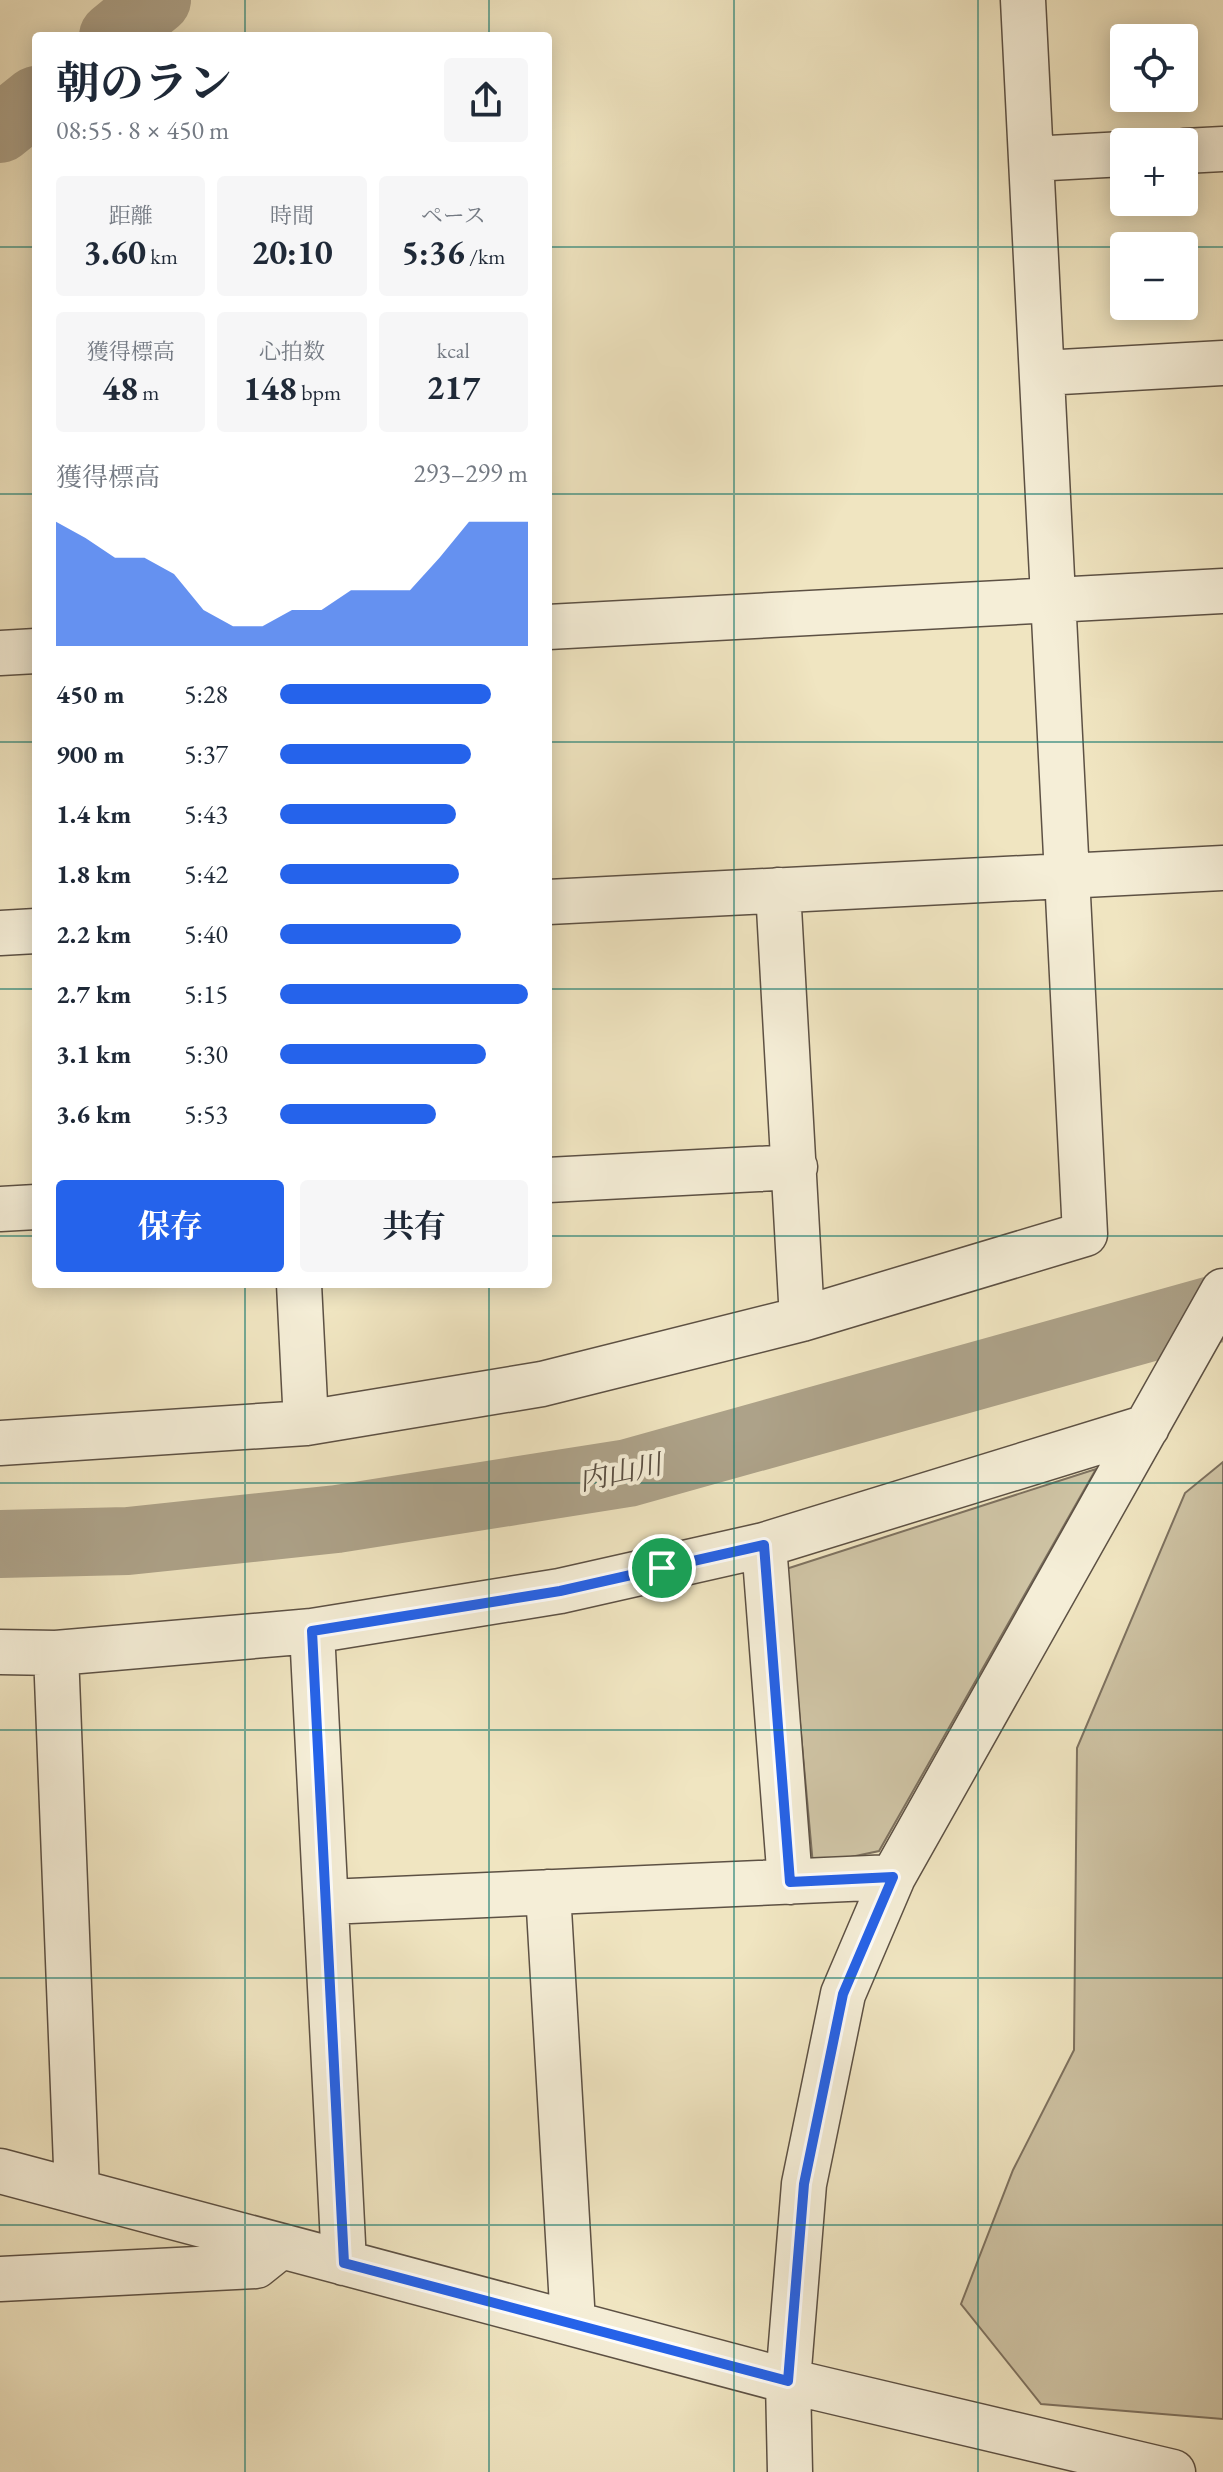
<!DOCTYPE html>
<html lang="ja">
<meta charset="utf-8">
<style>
:root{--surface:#fff;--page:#f6f6f7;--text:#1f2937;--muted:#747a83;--accent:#2563eb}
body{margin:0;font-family:"EB Garamond","Noto Serif JP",serif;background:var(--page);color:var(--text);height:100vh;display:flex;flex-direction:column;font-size:30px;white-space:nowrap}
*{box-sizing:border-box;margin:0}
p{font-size:26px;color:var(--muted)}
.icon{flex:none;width:44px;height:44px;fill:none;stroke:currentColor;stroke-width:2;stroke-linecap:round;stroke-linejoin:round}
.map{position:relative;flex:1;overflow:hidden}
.sheet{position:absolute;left:32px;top:32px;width:520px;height:1256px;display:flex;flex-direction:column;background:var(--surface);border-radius:8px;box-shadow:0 4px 20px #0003}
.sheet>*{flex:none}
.controls{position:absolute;left:1110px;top:24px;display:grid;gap:16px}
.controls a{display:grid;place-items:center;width:88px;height:88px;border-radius:8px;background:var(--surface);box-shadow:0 4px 20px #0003;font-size:40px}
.pin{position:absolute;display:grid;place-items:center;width:68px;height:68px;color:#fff;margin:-34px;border:4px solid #fff;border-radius:50%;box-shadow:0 2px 8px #0007}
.round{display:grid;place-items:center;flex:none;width:84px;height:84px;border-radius:8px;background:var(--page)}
.headline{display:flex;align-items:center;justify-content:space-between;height:136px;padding:0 24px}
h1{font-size:44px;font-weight:700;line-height:60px}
.metrics{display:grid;grid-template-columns:repeat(3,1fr);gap:12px;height:136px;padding:8px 24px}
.metrics div{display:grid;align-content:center;border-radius:8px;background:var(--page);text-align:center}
.metrics b{font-size:34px;font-weight:700}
.metrics small{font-size:22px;font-weight:400}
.metrics p{font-size:22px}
.chart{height:224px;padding:16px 24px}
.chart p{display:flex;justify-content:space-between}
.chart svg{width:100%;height:144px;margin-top:8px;fill:var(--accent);opacity:.7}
.button{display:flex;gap:16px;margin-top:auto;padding:16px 24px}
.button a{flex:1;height:92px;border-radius:8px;background:var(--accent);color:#fff;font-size:32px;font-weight:700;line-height:92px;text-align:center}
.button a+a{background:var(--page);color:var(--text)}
ul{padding:0 24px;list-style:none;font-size:26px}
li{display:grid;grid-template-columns:128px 96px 1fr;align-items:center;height:60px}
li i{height:20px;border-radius:10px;background:var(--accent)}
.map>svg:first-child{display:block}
.green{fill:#cfc4a5;stroke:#7e7260;stroke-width:2}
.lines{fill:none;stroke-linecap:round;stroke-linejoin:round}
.river{stroke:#ada289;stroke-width:68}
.minor-casing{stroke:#5d5144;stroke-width:47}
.minor{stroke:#f5eed7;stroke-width:44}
.route-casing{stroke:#fff;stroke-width:16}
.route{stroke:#2563eb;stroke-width:10}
.grid{fill:none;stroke:#0f766e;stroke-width:2;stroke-opacity:0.55}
.labels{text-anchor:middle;stroke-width:8;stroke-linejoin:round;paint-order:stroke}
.water-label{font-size:28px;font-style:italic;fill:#594e42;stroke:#f5eed7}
</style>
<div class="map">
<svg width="1223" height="2472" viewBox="0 0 1223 2472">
<rect width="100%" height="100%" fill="#f0e5c1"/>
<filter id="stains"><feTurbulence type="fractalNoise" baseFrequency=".0025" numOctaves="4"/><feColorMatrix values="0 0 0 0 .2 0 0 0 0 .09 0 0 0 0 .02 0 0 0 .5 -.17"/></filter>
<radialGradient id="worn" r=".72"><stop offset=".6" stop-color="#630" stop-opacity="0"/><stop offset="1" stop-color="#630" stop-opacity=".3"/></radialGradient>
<path class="green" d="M1223 1462V2419L1041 2404 961 2304 1013 2170 1074 2050 1077 1748 1185 1493Z
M1096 1469 879 1851 813 1865 786 1569Z"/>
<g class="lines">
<path class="river" d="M113 36 157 0
M0 129 36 100
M0 1544 128 1541 337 1519 628 1473 1223 1307"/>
<g class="minor-casing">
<path id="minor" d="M1184 151 1223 149
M1031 159 1124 154
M1043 373 1223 363
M548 627 1223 591
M0 653 36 651
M778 890 802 1319
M548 902 1223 868
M0 933 36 931
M548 1180 795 1167
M0 1209 36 1207
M299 1284 306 1423
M0 1443 306 1423 542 1384 802 1319 1085 1234 1023 0
M764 1545 790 1882
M312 1631 344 2263
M0 1652 56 1653 312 1631 560 1591 764 1545 1147 1427
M56 1653 77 2191
M548 1892 573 2323
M327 1902 893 1877
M0 2171 788 2381 1173 2472
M0 2279 256 2266 281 2246
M790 2472 788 2381 804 2184 843 1994 893 1877 1223 1291"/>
</g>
<use href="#minor" class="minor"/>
</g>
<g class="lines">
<g class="route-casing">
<path id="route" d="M764 1545 790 1882 893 1877 843 1994 804 2184 788 2381 344 2263 312 1631 560 1591Z"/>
</g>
<use href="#route" class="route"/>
</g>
<path class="grid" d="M245 0V36M489 0V36M734 0V2472M978 0V2472M0 247H36M548 247H1124M1184 247H1223M0 494H36M548 494H1223M0 742H36M548 742H1223M0 989H36M548 989H1223M0 1236H36M548 1236H1223M245 1284V2472M489 1284V2472M0 1483H1223M0 1730H1223M0 1978H1223M0 2225H1223"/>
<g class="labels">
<g class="water-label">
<text transform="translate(620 1472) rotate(-12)" y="10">内山川</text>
</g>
</g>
<rect width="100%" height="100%" filter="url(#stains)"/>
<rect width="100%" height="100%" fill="url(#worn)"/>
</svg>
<div class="controls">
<a><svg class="icon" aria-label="locate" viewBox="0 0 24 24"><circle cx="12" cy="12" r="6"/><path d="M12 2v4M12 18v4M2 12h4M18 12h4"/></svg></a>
<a>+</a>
<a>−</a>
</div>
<div class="pin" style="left:662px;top:1568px;background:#1e9e55"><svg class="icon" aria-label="arrive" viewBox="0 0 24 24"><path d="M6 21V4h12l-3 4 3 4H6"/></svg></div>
<section class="sheet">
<div class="headline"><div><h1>朝のラン</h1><p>08:55 · 8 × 450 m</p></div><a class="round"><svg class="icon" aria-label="share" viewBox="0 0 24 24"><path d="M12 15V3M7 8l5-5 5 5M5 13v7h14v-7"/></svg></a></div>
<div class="metrics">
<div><p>距離</p><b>3.60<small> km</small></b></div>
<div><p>時間</p><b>20:10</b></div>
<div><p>ペース</p><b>5:36<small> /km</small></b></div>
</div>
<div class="metrics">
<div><p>獲得標高</p><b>48<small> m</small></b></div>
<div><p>心拍数</p><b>148<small> bpm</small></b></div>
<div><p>kcal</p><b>217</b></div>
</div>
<div class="chart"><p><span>獲得標高</span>293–299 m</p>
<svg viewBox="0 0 160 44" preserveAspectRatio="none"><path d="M0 44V6L10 11L20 17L30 17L40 22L50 33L60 38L70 38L80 33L90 33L100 27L110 27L120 27L130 17L140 6L150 6L160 6V44z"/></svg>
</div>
<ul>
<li><b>450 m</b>5:28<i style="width:85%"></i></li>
<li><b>900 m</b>5:37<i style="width:77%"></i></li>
<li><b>1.4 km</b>5:43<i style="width:71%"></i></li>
<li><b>1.8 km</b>5:42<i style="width:72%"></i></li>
<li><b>2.2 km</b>5:40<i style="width:73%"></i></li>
<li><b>2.7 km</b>5:15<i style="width:100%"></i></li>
<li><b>3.1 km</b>5:30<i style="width:83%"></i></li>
<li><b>3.6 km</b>5:53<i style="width:63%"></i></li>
</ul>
<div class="button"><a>保存</a><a>共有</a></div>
</section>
</div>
